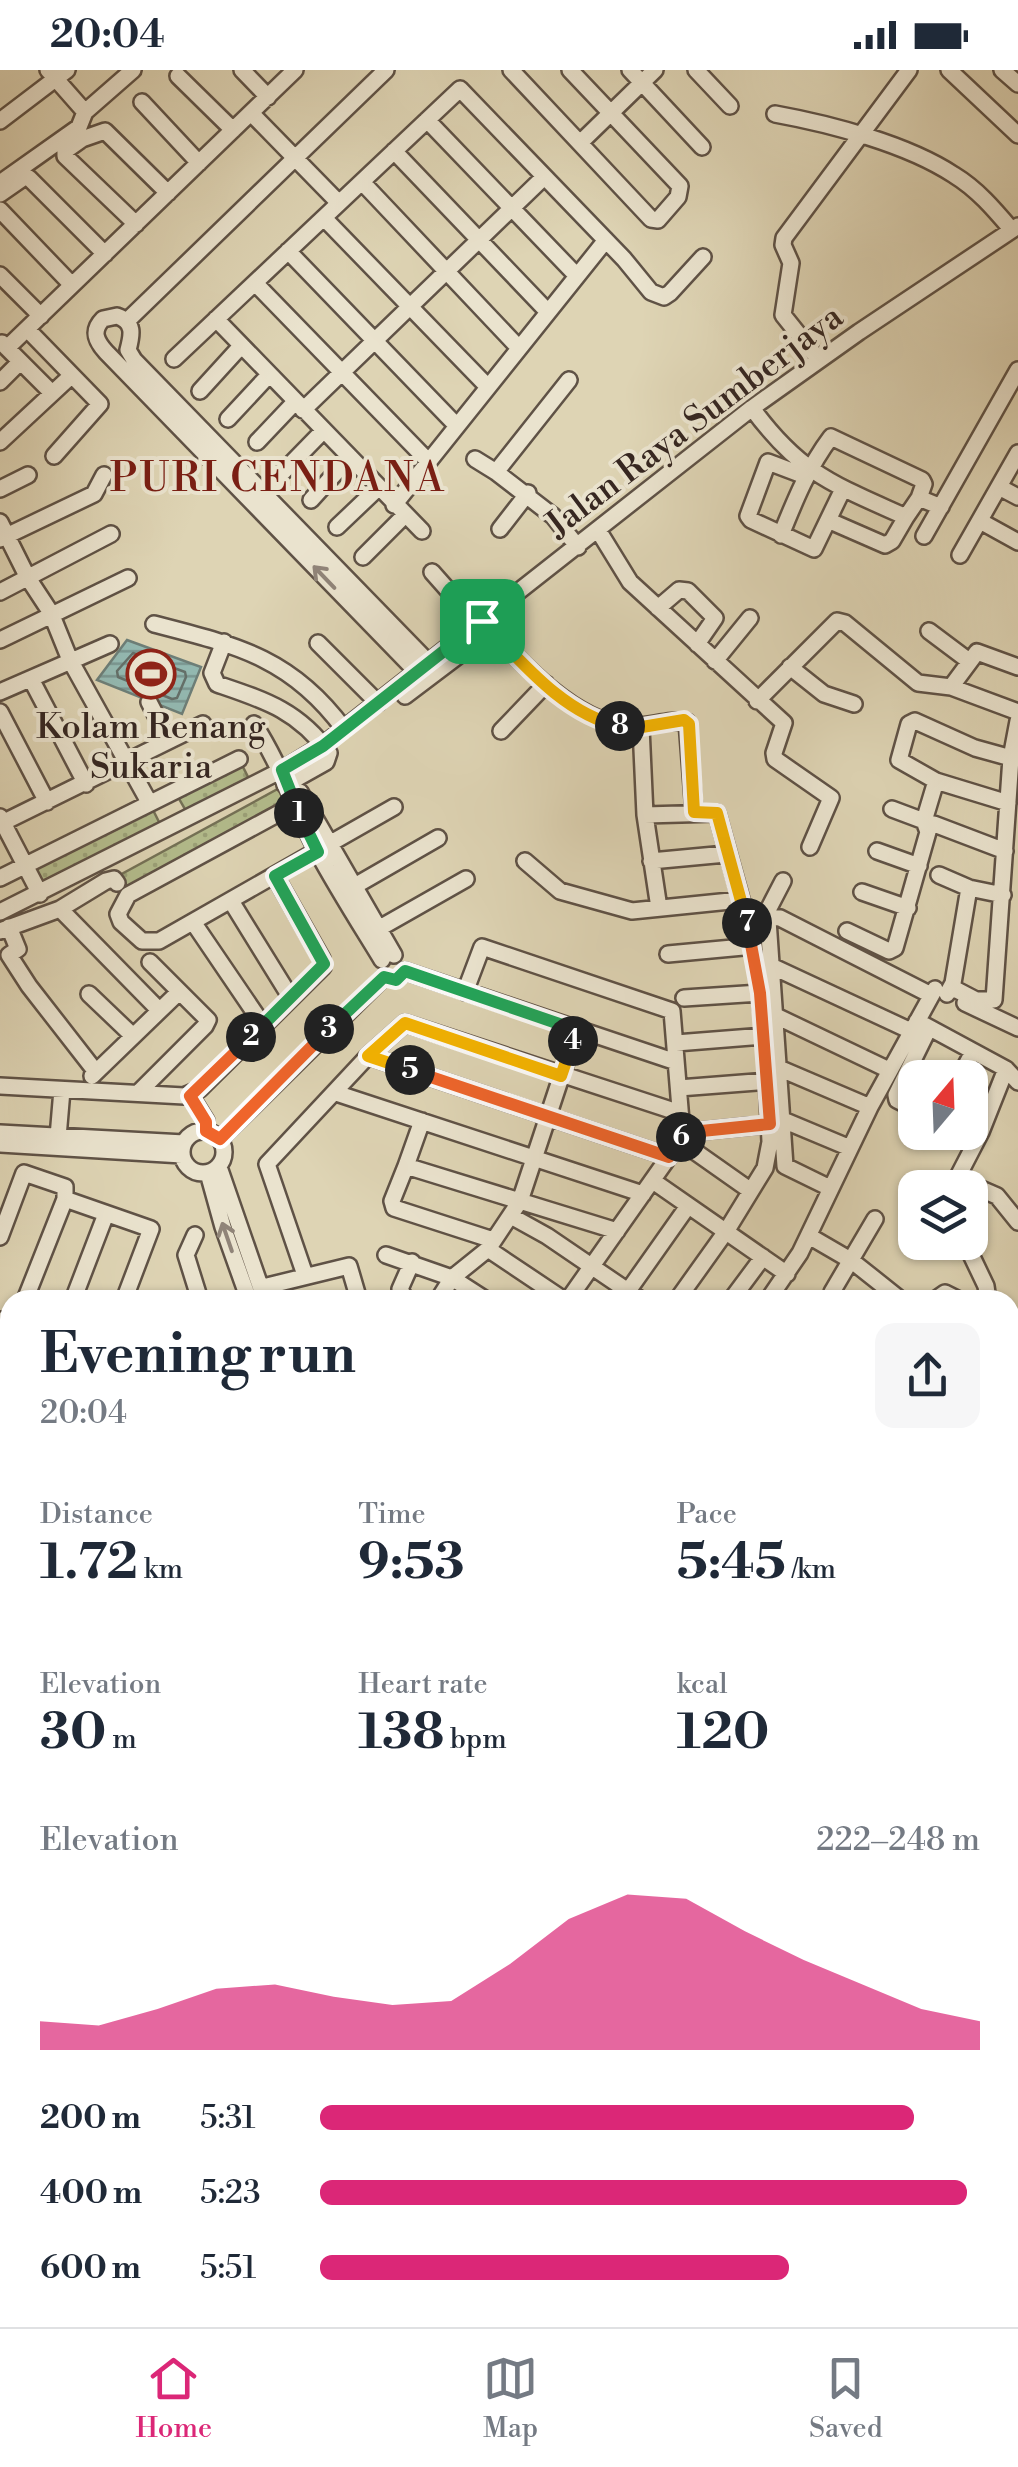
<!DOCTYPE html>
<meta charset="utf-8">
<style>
:root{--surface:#fff;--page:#f6f6f7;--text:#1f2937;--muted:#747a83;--line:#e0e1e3;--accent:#db2777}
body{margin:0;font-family:"Libre Bodoni",serif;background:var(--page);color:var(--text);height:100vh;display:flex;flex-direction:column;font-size:38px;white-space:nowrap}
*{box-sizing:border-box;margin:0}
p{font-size:32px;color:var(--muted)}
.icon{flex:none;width:55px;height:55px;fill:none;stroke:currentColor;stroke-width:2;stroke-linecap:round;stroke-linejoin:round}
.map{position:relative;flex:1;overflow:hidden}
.panel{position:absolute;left:0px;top:1220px;width:1020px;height:1038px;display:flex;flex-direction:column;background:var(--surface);border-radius:30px 30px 0 0;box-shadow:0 2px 8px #0004}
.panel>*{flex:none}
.needle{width:65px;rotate:19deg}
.fabs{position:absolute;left:898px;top:990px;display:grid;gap:20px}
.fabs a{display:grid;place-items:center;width:90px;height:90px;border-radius:20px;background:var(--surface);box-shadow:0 2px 8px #0004;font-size:50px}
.pin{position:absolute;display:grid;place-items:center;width:85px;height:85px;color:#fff;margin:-42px;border-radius:20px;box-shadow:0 5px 15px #0006}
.km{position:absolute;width:50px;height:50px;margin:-25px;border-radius:50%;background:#222;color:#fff;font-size:28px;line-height:50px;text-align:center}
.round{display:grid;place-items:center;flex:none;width:105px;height:105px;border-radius:20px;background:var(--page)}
.headline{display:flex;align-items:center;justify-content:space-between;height:170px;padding:0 40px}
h1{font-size:55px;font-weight:700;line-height:75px}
.metrics{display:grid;grid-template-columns:repeat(3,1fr);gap:15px;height:170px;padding:10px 40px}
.metrics div{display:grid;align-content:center}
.metrics b{font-size:50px;font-weight:700}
.metrics small{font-size:28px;font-weight:400}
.metrics p{font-size:28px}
.chart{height:280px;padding:20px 40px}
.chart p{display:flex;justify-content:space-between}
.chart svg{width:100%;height:180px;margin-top:10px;fill:var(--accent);opacity:.7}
ul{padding:0 40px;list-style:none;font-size:32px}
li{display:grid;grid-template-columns:160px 120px 1fr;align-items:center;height:75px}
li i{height:25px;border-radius:12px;background:var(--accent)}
.status{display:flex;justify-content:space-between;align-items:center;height:70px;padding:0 50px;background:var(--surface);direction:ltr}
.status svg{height:28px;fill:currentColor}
.menu{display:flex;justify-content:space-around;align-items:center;height:140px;border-top:2px solid var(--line);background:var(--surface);font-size:28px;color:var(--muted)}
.menu a{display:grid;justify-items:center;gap:5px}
.menu .current{color:var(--accent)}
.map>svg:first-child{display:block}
.grass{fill:url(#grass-dots);stroke:#747156;stroke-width:2.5}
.water{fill:url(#water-rules);stroke:#6d7e77;stroke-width:2.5}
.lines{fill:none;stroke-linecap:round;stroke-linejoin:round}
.shore{stroke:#646f68;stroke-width:2.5}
.minor-casing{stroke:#5f5246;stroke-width:20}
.minor{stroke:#eae3ce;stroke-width:15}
.oneway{stroke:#908478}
.split-1-casing{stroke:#fff;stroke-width:20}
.split-2-casing{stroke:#fff;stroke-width:20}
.split-3-casing{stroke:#fff;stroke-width:20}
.split-4-casing{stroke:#fff;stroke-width:20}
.split-5-casing{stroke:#fff;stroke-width:20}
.split-6-casing{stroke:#fff;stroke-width:20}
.split-7-casing{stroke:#fff;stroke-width:20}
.split-8-casing{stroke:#fff;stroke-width:20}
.split-9-casing{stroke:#fff;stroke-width:20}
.split-1{stroke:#22a559;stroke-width:12}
.split-2{stroke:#22a559;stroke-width:12}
.split-3{stroke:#f0652b;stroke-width:12}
.split-4{stroke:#22a559;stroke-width:12}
.split-5{stroke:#f5b400;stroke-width:12}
.split-6{stroke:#f0652b;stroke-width:12}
.split-7{stroke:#f0652b;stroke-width:12}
.split-8{stroke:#f5b400;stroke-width:12}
.split-9{stroke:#f5b400;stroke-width:12}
.labels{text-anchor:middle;stroke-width:8;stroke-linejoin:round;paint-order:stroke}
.street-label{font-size:35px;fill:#352621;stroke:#eae3ce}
.poi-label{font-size:35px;fill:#352621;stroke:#eae3ce}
.quarter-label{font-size:40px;letter-spacing:2.5px;fill:#7a1f14;stroke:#eae3ce}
</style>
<div class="status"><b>20:04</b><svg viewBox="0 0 49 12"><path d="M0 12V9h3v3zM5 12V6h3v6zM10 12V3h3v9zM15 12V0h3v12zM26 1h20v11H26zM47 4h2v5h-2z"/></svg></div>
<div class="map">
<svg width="1018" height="2257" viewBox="0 0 1018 2257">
<defs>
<pattern id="grass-dots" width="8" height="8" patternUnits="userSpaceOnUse" patternTransform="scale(2.5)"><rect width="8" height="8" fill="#b3bc8c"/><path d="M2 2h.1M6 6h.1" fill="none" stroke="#9ba178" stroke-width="1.8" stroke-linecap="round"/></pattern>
<pattern id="water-rules" width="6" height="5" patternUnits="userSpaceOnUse" patternTransform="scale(2.5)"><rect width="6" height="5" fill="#93b8b0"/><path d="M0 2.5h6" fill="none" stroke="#79958f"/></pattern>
</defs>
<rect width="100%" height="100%" fill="#ded4b4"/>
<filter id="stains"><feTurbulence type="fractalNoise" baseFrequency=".002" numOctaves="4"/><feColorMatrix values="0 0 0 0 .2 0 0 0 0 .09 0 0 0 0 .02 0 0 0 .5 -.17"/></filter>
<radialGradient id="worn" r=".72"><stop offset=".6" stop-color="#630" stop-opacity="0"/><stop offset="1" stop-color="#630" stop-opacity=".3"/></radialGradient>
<path class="grass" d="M239 689 252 715 189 746 174 720Z
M285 715 294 734 128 825 118 806Z
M149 732 163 760 40 824 27 797Z"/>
<path class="water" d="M127 570 201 597 182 644 97 610Z"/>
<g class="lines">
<path class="shore" d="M133 583 185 602 186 607 177 628 172 629 118 607 117 601Z"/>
<g class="minor-casing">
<path id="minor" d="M48 0 85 42
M242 0 268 27
M511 0 651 149 658 150 678 127 680 116 570 0
M630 0 702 77
M696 0 730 36
M949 0 1018 65
M1002 0 1018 14
M178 6 233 60
M142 32 199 93
M251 43 339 133
M775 44C830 54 907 74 954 105 977 119 994 139 1011 159
M427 50 577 206
M0 51 67 0
M580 73 655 0
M394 81 548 242
M362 112 519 278
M0 113 79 57 85 42 133 0
M0 124 23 108H29L105 184
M0 140 72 215
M324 148 488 317
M136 154 65 86V81L82 69 105 61 168 123
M288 181 457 356
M0 205 41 246
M255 213 428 391
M216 249 422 461
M127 251 386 0
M27 259 100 334 54 386
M2 273 52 323
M7 278 295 0
M174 289 460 19 624 189 651 222 664 227 670 223 703 187
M819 290 783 245 791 193 783 175 784 168 909 0
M569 310 496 402 553 446 578 477
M0 312 20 292
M200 321 241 276
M752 338C800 404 835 415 906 447L919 428 941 437
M303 340 544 107
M228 349 269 305
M0 372 71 306
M257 372 295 332
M475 389 496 402
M283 402 323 361
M805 406 768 392 748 446 751 450 814 479 843 419
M999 417 1018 427
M0 419 28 405
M311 430 349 388
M394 435 606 170
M830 451 885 475 892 471 906 447
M980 451 1018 472
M0 452 28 508 51 543 70 590 149 732
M337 457 378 418
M500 459 528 423
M598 460 630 512 784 653 774 683 775 689 831 728 810 777
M781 465C795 430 809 396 831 367L922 410 924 414 919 428
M924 466 1018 300
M0 469 94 424 104 405
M960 485 1018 383
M363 487 405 445
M432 502 478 554
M0 522 111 464
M658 538 679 520 688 521 715 548 697 574
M482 551C518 589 570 649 625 656 646 659 667 648 687 652L694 742
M154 554C235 575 291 587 344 659
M929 561 969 591
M0 570 128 508
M224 572 212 603 217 614C264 630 298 640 329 683L326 692 285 715
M318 573 378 633
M715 591 750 548
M790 597 824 624 854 634
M417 602 106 282C96 271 91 261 103 249L117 246C135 252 132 265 128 280L134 290 429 593
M31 609 86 714
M951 617 977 582 1018 597
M0 622 110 574
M405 626 491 561
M757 631 837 551 845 553 918 613 951 617 1018 642
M149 632 168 669
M0 642 47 732
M254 654C280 694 295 739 317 781 337 818 360 854 382 890
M641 657 645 745 659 838
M501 661 546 614
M300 722 394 885
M305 729 128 825 118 844 121 852 142 871H159L394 737
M1008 733 936 711 899 690 909 654 915 651 975 678 1011 688
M892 739 924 751
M645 745 717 743 754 876 765 966 770 1072 765 1098 727 1160 677 1230
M0 747 40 824
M0 754 203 654
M934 754 1005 781
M877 781 919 796
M525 791 560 821 632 841 740 830
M651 791 726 784
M939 805 969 818 1003 825
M0 808 239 689
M353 817 438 768
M862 822 908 838
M231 831 291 928
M60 839 159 940
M0 842 282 700 323 675 752 338 859 262 1018 156
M755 850 768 840 783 811
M193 852 263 955
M9 857 18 879 9 885 29 916 96 1002
M378 859 466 809
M0 861 60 839 106 811 114 809 117 813
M847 861 889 881 895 878 928 762 924 751 936 711
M668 884 754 876
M765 893 911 961
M405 901 676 992
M951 917 976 930H994L1011 688 1018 651
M465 922 482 877 672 941 682 1063 680 1071 568 1230
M89 924 133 966
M947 924 953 913 969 818
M684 928 760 923
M965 933 1018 958
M776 946 889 1000
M917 951 1006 999 1018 1012
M676 973 765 966
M368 986 669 1087
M781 999 870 1037
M92 1006 179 922
M959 1008 973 982
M0 1016 184 1026 200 1019 323 897 322 889 275 806
M679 1018 769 1011
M138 1023 205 956 208 950 150 892
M336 1023 643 1124
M190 1025 206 1051V1061
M915 1039 897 1030 896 1025 929 958
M783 1050 850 1078
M422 1051 406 1096 617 1161
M182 1082a21 21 0 1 1 42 0a21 21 0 1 1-42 0Z
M0 1063 184 1073
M682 1063 770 1054
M58 1067 62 1020
M220 1069 384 907
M680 1071 751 1121
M0 1074 182 1085
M406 1096 392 1131 394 1138 493 1170
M219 1097 265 1230
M208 1103 223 1157 249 1230
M958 1109 997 1126 1018 1152
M653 1111 787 1204
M830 1118 785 1096 768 850 771 847 780 848 931 925
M952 1118 981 1062 1006 999
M65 1129 151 1159 124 1230
M511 1146 547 1166 641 1230
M195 1165 186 1185 200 1230
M809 1166 852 1191 901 1230
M0 1167 24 1103 65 1117V1129L25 1230
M965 1172 986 1216 988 1230
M488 1179 564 1230
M386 1185 452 1208 486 1230
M305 1205 267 1094 368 986 405 953 680 1043
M263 1217 349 1196 359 1230
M628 1221 688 1136
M832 1222 875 1149
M73 1230 106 1144
M406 1230 400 1219 412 1192
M438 1230 452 1208 488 1179 520 1131 577 959
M731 1230 763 1187
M768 1230 800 1183 870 1037 935 919
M935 1230 945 1223 959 1230
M0 1250 10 1254
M1010 1277 1018 1285
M0 1297 10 1270
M1010 1336 1018 1325
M0 1414 10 1420
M1010 1467 1018 1458
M0 1492 10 1500
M1010 1601 1018 1589
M9 1616 10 1618
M1010 1628 1018 1633
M0 1683 10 1692
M1010 1684 1018 1690
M1010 1763 1018 1769
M1010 1811 1018 1818
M0 1856 10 1841
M0 1899 10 1885
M1010 1923 1018 1943 1010 1958
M0 1932 10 1929
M0 1962 10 1947
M1010 1984 1018 1989
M0 2030 10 2015
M1010 2036 1018 2042
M0 2043 10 2051
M1010 2172 1018 2160
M1010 2222 1018 2227
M116 2248 131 2257
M228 2248 242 2257
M282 2248 296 2257
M477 2248 493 2257
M653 2248 666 2257
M735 2248 748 2257
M929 2248 941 2257
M362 2249 375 2257
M142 2257 148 2248
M323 2257 330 2248
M453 2257 459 2248
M514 2257 520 2248
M576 2257 581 2248
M882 2257 886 2248"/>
</g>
<use href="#minor" class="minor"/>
</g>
<defs><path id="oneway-shaft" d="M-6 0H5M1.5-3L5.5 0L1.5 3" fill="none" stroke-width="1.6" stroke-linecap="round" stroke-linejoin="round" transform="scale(2.5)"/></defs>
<g class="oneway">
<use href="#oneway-shaft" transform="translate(324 507) rotate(-134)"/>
<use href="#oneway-shaft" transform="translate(227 1167) rotate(-109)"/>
</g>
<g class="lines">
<g class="split-1-casing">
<path id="split-1" d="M299 743 282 700 323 676 482 551"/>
</g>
<g class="split-2-casing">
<path id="split-2" d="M251 967 324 894 275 806 318 782 299 743"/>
</g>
<g class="split-3-casing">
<path id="split-3" d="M251 967 190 1026 206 1052V1061L220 1069 329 959"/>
</g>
<g class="split-4-casing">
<path id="split-4" d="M329 959 384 907 396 910 405 901 577 960 573 971"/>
</g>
<g class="split-5-casing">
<path id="split-5" d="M410 1000 368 986 405 953 561 1006 573 971"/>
</g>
<g class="split-6-casing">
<path id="split-6" d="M410 1000 669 1087 681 1067"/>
</g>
<g class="split-7-casing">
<path id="split-7" d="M681 1067 682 1063 770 1054 760 923 747 853"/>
</g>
<g class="split-8-casing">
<path id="split-8" d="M620 656 642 657 684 650 689 654 694 742 717 743 747 853"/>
</g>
<g class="split-9-casing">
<path id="split-9" d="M482 551C520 590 564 645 620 656"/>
</g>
<use href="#split-1" class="split-1"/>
<use href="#split-2" class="split-2"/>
<use href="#split-3" class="split-3"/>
<use href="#split-4" class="split-4"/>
<use href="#split-5" class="split-5"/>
<use href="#split-6" class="split-6"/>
<use href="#split-7" class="split-7"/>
<use href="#split-8" class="split-8"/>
<use href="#split-9" class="split-9"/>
</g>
<defs>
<g id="stadium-ring" transform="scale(2.5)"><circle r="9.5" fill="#eae3ce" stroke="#8f2418" stroke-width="1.5"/><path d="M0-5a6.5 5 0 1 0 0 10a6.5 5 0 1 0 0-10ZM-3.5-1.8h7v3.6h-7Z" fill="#8f2418"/></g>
</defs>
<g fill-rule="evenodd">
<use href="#stadium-ring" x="151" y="604"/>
</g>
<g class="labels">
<g class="street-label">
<text transform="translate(694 350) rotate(-37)" y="12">Jalan Raya Sumberjaya</text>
</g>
<g class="poi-label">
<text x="151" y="668">Kolam Renang<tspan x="151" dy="40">Sukaria</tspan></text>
</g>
<g class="quarter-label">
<text x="278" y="421">PURI CENDANA</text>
</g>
</g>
<rect width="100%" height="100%" filter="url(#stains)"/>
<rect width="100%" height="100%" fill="url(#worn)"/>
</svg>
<div class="fabs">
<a><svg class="needle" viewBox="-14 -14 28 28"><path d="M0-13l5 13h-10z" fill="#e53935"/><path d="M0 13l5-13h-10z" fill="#747a83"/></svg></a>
<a><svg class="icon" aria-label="layers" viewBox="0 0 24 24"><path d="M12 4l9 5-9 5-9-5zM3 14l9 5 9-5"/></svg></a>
</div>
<div class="pin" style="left:482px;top:551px;background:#1e9e55"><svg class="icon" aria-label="arrive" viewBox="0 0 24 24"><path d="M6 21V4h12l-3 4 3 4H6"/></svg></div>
<b class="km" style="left:299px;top:743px">1</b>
<b class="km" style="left:251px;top:967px">2</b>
<b class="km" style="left:329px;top:959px">3</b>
<b class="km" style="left:573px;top:971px">4</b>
<b class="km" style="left:410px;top:1000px">5</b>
<b class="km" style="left:681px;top:1067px">6</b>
<b class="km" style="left:747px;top:853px">7</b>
<b class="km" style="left:620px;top:656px">8</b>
<section class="panel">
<div class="headline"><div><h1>Evening run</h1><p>20:04</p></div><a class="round"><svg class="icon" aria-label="share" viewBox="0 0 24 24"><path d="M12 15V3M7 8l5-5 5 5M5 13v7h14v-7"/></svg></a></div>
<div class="metrics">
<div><p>Distance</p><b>1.72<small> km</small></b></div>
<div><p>Time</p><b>9:53</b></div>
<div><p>Pace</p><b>5:45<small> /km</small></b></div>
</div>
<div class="metrics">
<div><p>Elevation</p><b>30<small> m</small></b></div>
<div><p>Heart rate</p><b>138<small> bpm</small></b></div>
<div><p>kcal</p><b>120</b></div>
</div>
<div class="chart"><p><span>Elevation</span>222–248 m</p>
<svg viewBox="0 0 160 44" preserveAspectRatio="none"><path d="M0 44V37L10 38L20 34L30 29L40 28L50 31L60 33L70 32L80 23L90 12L100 6L110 7L120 15L130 22L140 28L150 34L160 37V44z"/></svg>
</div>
<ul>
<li><b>200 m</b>5:31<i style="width:90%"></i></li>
<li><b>400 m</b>5:23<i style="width:98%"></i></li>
<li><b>600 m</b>5:51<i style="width:71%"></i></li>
</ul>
</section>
</div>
<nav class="menu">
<a class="current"><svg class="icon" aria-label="home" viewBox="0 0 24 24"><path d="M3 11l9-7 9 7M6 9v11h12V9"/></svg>Home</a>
<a><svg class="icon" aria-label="map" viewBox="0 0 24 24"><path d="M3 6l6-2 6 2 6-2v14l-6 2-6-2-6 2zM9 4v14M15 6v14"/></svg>Map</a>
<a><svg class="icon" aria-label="saved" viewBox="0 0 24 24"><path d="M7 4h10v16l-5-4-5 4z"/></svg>Saved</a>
</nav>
